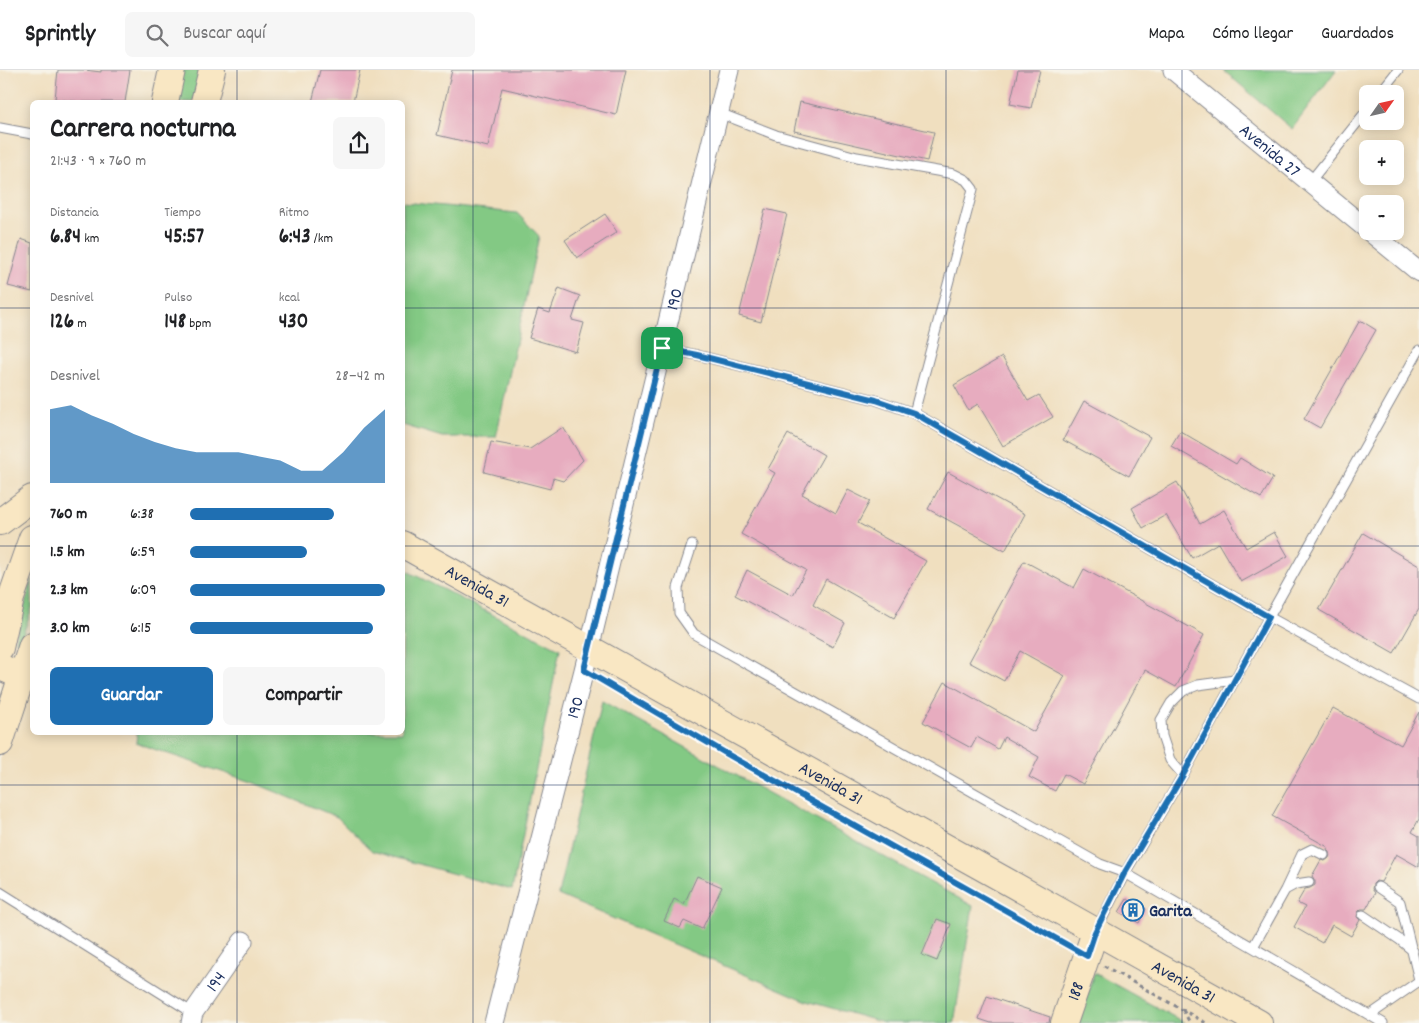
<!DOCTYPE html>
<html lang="es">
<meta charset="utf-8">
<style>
:root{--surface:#fff;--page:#f6f6f6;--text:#202124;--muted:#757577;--line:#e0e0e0;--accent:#1f6fb2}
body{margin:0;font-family:Dekko,sans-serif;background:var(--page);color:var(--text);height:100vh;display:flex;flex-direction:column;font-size:19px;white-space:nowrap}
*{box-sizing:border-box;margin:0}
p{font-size:16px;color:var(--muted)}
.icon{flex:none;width:28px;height:28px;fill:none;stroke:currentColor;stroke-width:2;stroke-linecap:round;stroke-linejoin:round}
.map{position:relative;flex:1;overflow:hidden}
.side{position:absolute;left:30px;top:30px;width:375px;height:635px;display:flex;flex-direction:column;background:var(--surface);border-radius:8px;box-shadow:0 2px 12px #0003}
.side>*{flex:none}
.needle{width:32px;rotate:56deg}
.buttons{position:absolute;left:1359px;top:15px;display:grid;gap:10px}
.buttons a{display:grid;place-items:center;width:45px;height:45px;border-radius:8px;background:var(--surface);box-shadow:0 2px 12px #0003;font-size:25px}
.pin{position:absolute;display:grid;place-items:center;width:42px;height:42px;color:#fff;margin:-21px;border-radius:10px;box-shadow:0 2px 8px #0006}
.round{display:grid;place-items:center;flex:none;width:52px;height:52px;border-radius:8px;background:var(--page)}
.head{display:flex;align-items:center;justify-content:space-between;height:85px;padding:0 20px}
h1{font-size:28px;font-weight:700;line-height:38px}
.stats{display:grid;grid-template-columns:repeat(3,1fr);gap:8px;height:85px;padding:5px 20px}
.stats div{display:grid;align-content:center}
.stats b{font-size:21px;font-weight:700}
.stats small{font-size:14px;font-weight:400}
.stats p{font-size:14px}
.chart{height:140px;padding:10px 20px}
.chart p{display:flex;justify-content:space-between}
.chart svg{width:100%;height:90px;margin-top:5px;fill:var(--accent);opacity:.7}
.button{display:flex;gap:10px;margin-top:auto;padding:10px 20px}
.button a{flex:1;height:58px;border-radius:8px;background:var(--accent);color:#fff;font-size:20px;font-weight:700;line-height:58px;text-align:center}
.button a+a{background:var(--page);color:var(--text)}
ul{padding:0 20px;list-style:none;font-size:16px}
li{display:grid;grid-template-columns:80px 60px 1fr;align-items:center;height:38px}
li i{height:12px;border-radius:6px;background:var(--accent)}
header{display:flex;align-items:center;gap:30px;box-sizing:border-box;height:70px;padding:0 25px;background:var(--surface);border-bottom:1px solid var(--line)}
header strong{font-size:24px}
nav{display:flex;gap:28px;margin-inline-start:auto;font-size:18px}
.search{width:350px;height:45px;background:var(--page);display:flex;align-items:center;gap:12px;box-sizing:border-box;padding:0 18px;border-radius:8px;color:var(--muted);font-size:19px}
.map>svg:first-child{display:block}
.green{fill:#83c984;stroke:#4f7c71}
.building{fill:#e7acbf}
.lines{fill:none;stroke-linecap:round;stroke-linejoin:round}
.lane-casing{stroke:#86878e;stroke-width:11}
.street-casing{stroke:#86878e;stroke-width:21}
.secondary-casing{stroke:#86878e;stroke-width:28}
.path{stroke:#86878e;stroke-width:3;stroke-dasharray:4 4;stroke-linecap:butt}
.lane{stroke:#fff;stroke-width:9}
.street{stroke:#fff;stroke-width:19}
.secondary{stroke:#f9e7c3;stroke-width:26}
.route-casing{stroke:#fff;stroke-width:10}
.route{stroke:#1f6fb2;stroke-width:6}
.grid{fill:none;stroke:#1b2f5e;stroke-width:1;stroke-opacity:0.55}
.labels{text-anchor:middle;stroke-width:4;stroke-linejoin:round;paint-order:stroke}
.street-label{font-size:18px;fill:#1b2f5e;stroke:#f7f3e8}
.poi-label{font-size:18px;font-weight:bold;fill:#1b2f5e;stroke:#f7f3e8;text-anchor:start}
</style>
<header>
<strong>Sprintly</strong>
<div class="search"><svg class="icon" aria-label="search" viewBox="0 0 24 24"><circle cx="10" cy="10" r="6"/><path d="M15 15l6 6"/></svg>Buscar aquí</div>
<nav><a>Mapa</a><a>Cómo llegar</a><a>Guardados</a></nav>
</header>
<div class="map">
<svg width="1419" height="953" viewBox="0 0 1419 953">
<rect width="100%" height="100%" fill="#f7f3e8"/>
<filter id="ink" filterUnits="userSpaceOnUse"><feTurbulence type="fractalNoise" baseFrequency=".02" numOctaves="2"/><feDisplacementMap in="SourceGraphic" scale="10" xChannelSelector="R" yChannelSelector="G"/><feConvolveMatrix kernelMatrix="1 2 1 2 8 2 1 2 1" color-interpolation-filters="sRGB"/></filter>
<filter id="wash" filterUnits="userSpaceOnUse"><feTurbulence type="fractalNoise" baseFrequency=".0096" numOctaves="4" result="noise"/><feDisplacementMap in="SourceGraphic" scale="20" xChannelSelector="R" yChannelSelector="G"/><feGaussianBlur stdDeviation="1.12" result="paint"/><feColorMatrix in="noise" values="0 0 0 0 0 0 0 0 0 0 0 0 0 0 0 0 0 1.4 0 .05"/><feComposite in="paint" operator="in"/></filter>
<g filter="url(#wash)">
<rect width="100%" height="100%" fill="#f0dfbf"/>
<path class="green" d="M182 0H201L193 32H175Z
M1223 0H1336L1292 59Z
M403 132 517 143 539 166 496 367H442L403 355Z
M403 499 560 579 512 820 372 781 337 747 252 712 136 673 137 662H402Z
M32 509V538L20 574 15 570Z
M602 631 973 836 954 953H884L807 931 558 825Z
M1094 903 1185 953H1078Z"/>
<g id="blocks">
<path class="building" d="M58 0H85L101 2V0H130L125 32H81L55 29Z
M320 0H360L353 32H312Z
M452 0H626L616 45 502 18 488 77 437 65Z
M1018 0H1040L1031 38 1010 34Z
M800 32 934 62 927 91 794 61Z
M765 139 787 144 761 252 739 246Z
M605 144 617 162 577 188 565 170Z
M21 169 32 173V222L8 216Z
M559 218 580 226 572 250 584 253 576 282 529 268 538 239 550 243Z
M1360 250 1376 260 1320 358 1304 349Z
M1002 287 1028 331 1039 325 1053 347 1003 376 978 334 968 340 954 315Z
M1084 331 1150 367 1129 406 1063 370Z
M563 357 583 390 563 411 553 408 550 419 484 402 491 372 530 379Z
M1180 361 1236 394 1240 388 1273 408 1261 428 1171 376Z
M788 364 824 385 802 424 836 443 848 420 870 431 858 453 926 491 894 548 826 509 813 535 845 553 833 577 735 525 747 500 793 525 806 500 741 464 775 403 768 399Z
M948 402 1025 444 1005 481 928 439Z
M1177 412 1200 454 1224 440 1246 478 1274 462 1288 486 1241 512 1218 473 1192 488 1166 445 1143 458 1132 438Z
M1363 463 1419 496V539L1394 583 1319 540Z
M1024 491 1074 518 1084 499 1204 565 1176 617 1145 600 1083 714 1064 704 1055 721 1029 707 1039 687 1004 667 998 679 977 667 971 678 923 652 945 612 1034 662 1065 606 1020 581 1004 611 969 592Z
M1333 638 1401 675 1419 642V749L1412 762 1419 766V797L1396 784 1381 812 1376 811 1373 814 1372 819 1375 823 1366 839H1361L1358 842 1357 847 1360 850 1351 866 1332 855 1322 873 1294 857 1305 837 1297 833 1305 819 1310 818 1315 815V811L1312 806 1321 790 1325 791 1329 788 1330 784 1327 779 1328 777 1272 746Z
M697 806 722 817 702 859 684 851 680 858 664 851 674 829 684 834Z
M1127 829 1146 839 1139 853 1119 842Z
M937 849 951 854 937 891 922 885Z
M987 926 1050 947 1049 953H991L979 949Z"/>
</g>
</g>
<g filter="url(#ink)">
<use href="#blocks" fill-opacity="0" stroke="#86878e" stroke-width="1"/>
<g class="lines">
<g class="lane-casing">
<path id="lane" d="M1379 24 1398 0
M719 43 776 65 857 87 954 104 966 110 973 119 914 343
M0 58 32 64
M1309 113 1368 39
M662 278 697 285 876 330 914 343 1269 547 1419 629
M692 475 678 518 679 543 694 564 1100 794 1125 803 1383 953
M1183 705 1170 690 1162 666 1161 650 1171 633 1183 621 1198 615 1235 610
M1378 817 1400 832 1419 910
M1285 820 1296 814 1309 812
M0 822 193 943
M1363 845 1400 870 1413 881
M1097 859 1125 803 1183 705 1269 547 1419 280
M1253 877 1285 820 1302 784 1312 779 1324 785
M1370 945 1419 911"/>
</g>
<g class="street-casing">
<g id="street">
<path id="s1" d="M1173 0 1368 160"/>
<path d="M1369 161 1419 202"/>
<path id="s2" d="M191 953 193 943 243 871"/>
<path id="s3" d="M494 953 584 600 729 0"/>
</g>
</g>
<g class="secondary-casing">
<g id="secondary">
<path d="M165 32 172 0"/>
<path d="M204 32 212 0"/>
<path d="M0 452 32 428"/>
<path id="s4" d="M402 474C603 584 802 696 1001 808 1087 856 1172 905 1259 953"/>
<path d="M0 578 11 528 32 468"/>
<path d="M0 597 22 606"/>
<path d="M0 673 32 575"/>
<path id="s5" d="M1064 953 1095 862"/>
</g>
</g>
<path class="path" d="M612 617 727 684 1068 876
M1104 896 1206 953
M1183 940 1190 953"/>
<use href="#lane" class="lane"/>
<use href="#street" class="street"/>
<use href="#secondary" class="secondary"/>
</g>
</g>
<g class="lines" filter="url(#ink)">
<g class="route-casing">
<path id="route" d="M662 278 697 285 876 330 914 343 1269 547 1183 705 1125 802 1095 862 1087 886 727 684 584 600Z"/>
</g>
<use href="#route" class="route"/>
</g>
<path class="grid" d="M237 0V32M473 0V953M710 0V953M946 0V953M1182 0V953M0 238H32M402 238H1419M0 476H32M402 476H1419M237 662V953M0 715H1419"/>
<defs>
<g id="building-ring" transform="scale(1.125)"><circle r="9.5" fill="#f7f3e8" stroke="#1f6fb2" stroke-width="1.5"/><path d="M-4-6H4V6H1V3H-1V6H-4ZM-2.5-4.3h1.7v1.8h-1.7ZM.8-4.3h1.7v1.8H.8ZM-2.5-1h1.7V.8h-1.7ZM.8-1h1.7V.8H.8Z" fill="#1f6fb2"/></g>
</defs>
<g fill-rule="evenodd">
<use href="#building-ring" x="1133" y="840"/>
</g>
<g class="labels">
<g class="street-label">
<text dy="6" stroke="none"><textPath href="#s1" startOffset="126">Avenida 27</textPath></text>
<text dy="6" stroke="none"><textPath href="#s3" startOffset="746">190</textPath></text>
<text dy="6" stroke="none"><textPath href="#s4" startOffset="86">Avenida 31</textPath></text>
<text dy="6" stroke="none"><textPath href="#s3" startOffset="326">190</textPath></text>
<text dy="6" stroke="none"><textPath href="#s4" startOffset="491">Avenida 31</textPath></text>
<text dy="6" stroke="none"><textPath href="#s2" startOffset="49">194</textPath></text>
<text dy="6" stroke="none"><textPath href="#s4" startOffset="896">Avenida 31</textPath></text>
<text dy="6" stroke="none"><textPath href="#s5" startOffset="34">188</textPath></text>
</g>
<g class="poi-label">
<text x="1149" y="846">Garita</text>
</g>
</g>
</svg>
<div class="buttons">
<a><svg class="needle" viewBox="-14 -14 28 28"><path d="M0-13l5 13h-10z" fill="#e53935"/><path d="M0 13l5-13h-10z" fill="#757577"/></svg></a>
<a>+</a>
<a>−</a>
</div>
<div class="pin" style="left:662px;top:278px;background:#1e9e55"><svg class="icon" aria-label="arrive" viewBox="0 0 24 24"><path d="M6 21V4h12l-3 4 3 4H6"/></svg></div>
<section class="side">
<div class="head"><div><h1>Carrera nocturna</h1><p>21:43 · 9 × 760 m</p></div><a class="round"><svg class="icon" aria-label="share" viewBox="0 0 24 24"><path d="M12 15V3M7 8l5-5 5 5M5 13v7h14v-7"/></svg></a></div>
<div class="stats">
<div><p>Distancia</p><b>6.84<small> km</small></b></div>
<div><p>Tiempo</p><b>45:57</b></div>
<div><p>Ritmo</p><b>6:43<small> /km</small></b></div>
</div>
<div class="stats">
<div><p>Desnivel</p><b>126<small> m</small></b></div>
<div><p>Pulso</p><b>148<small> bpm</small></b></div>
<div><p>kcal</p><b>430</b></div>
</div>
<div class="chart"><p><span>Desnivel</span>28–42 m</p>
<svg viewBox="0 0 160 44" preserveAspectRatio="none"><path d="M0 44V8L10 6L20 11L30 15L40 20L50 24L60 27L70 29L80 29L90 29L100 31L110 33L120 38L130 38L140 29L150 17L160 8V44z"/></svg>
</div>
<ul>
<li><b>760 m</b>6:38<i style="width:74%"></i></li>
<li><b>1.5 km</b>6:59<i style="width:60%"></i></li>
<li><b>2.3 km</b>6:09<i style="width:100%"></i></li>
<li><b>3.0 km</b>6:15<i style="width:94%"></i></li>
</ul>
<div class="button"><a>Guardar</a><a>Compartir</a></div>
</section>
</div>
